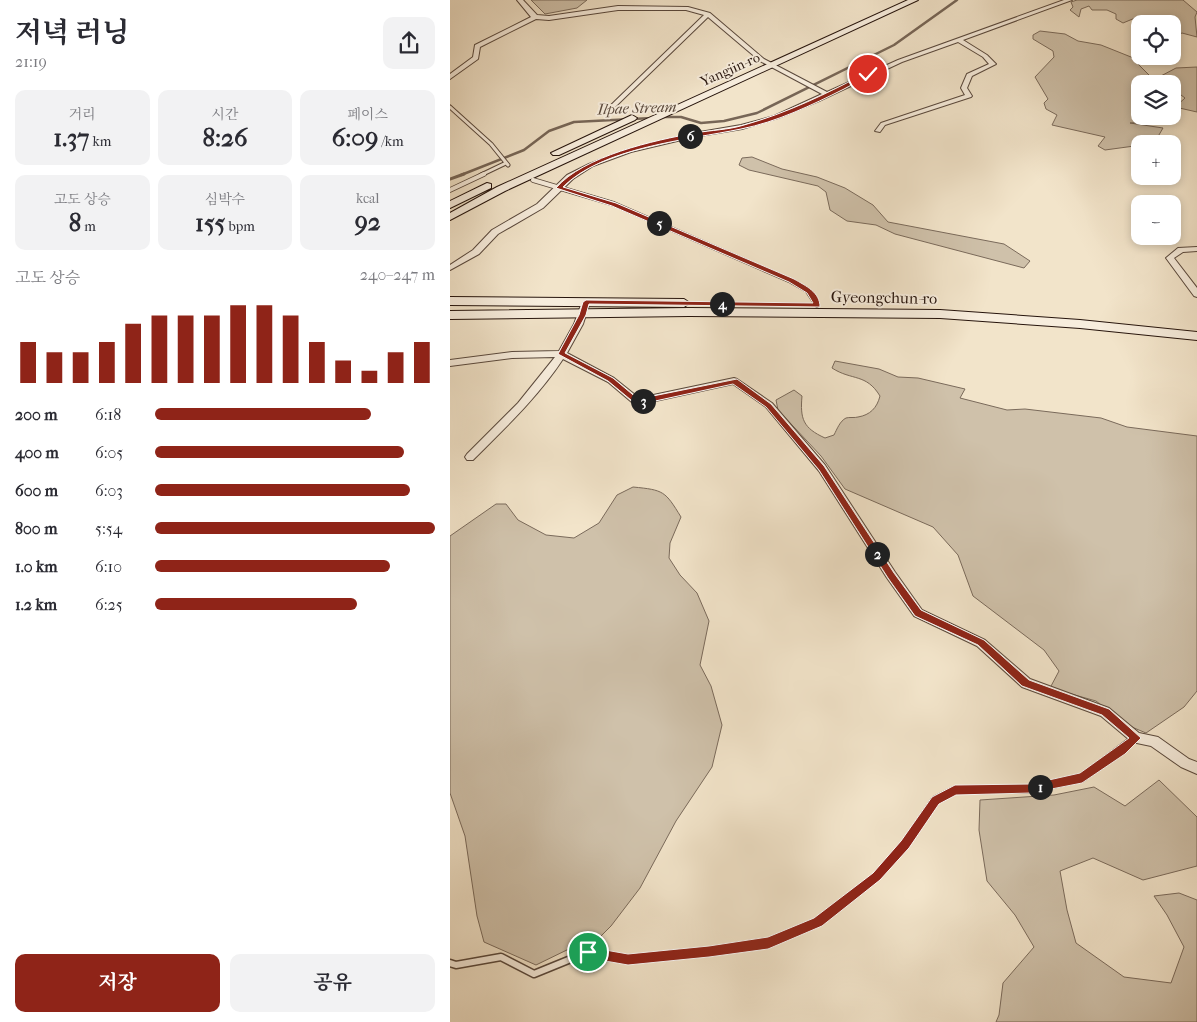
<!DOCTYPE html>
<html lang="ko">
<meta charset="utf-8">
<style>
:root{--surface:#fff;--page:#f2f2f3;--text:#2b2b33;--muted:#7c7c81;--accent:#8f2418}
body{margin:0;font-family:"IM FELL French Canon","Noto Serif KR",serif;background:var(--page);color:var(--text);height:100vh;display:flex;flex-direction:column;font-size:19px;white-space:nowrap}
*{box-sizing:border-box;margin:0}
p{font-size:16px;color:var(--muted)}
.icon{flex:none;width:28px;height:28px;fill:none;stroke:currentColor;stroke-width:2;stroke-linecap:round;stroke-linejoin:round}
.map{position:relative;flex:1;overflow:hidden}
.drawer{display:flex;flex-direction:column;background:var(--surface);width:450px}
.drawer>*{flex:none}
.buttons{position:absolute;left:681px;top:15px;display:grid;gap:10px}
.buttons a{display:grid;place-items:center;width:50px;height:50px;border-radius:10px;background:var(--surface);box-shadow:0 2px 8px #0003;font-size:25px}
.pin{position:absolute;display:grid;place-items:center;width:42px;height:42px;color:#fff;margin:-21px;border:2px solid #fff;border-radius:50%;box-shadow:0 1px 5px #0007}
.km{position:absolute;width:25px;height:25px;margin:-12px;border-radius:50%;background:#222;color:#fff;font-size:14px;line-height:25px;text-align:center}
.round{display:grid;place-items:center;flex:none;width:52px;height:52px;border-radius:10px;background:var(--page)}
.head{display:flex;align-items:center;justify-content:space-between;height:85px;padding:0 15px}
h1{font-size:28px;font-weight:700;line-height:38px}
.stats{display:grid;grid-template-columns:repeat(3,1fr);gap:8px;height:85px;padding:5px 15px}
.stats div{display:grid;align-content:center;border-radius:10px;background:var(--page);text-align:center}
.stats b{font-size:25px;font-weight:700}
.stats small{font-size:14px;font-weight:400}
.stats p{font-size:14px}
.chart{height:140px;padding:10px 15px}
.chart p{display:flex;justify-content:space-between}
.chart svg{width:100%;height:90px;margin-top:5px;stroke:var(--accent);stroke-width:6}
.action{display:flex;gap:10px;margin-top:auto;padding:10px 15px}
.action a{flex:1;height:58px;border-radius:10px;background:var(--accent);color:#fff;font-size:20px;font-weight:700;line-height:58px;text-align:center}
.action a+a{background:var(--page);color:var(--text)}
ul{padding:0 15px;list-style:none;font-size:16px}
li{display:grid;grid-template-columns:80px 60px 1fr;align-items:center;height:38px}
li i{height:12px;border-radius:6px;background:var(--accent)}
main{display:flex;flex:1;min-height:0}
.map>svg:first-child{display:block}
.green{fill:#cfc1aa;stroke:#7a6a5b}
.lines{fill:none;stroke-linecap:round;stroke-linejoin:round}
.stream-far1{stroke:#776657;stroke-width:2.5}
.stream{stroke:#776657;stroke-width:3}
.lane-far2-casing{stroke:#59483c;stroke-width:5}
.lane-far1-casing{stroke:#59483c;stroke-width:5.5}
.lane-casing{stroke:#59483c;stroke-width:9}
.street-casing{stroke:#59483c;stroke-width:2}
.secondary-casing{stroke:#26140c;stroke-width:2}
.lane-far2{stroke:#f7eddd;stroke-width:3}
.lane-far1{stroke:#f7eddd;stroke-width:4}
.lane{stroke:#f7eddd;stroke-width:6}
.street{fill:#f7eddd;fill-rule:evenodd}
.secondary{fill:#f7eddd;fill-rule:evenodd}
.route{fill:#8f2418;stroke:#fff}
.labels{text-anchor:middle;stroke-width:4;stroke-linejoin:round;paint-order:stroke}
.far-street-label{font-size:14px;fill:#26140c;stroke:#f7eddd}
.far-water-label{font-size:15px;font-style:italic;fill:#5c4b3e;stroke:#f7eddd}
.street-label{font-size:16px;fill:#26140c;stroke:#f7eddd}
</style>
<main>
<section class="drawer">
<div class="head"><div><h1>저녁 러닝</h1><p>21:19</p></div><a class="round"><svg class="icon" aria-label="share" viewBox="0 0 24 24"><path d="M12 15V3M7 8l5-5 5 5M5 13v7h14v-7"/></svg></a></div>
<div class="stats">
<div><p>거리</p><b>1.37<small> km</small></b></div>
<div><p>시간</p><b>8:26</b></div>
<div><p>페이스</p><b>6:09<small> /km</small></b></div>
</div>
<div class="stats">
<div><p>고도 상승</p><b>8<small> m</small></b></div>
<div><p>심박수</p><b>155<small> bpm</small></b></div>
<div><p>kcal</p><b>92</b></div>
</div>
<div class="chart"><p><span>고도 상승</span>240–247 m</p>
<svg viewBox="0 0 160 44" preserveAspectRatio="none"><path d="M5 44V24M15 44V29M25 44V29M35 44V24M45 44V15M55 44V11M65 44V11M75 44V11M85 44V6M95 44V6M105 44V11M115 44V24M125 44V33M135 44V38M145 44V29M155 44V24"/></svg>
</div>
<ul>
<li><b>200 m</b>6:18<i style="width:77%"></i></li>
<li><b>400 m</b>6:05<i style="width:89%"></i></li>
<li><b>600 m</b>6:03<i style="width:91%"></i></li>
<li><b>800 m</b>5:54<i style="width:100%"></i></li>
<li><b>1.0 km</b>6:10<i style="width:84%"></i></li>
<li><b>1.2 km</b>6:25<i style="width:72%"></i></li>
</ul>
<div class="action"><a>저장</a><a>공유</a></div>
</section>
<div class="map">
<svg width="747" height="1022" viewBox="0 0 747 1022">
<rect width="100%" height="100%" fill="#f2e4ca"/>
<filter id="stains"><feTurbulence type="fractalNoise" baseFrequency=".004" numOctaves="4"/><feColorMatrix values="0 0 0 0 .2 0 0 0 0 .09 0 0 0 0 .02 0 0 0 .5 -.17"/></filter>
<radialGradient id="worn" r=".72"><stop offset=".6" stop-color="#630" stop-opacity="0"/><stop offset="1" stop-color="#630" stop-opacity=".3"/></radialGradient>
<path class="green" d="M81 0H137L127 8 95 14Z
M627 0H733L747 12 745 17 747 37 732 33 723 37 724 21 709 18 706 21 685 18 673 23 666 19V14L657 10H642L639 6 631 9 629 17 620 10 623 7 621 2Z
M590 31 615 34 628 41 651 45 681 57 708 84H690V116H708V118L702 122 680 123 713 128 706 140 699 144 655 150 648 146 655 137 602 125 607 115 596 109 594 103 598 99 585 77 604 57 603 51 583 39V35Z
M747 67V112L725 107 735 98 723 89 722 84H717L709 77 726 68Z
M302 157 332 169 367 177 395 188 423 205 438 222 554 244 580 261 574 268 445 234 426 225 397 221 380 210 376 192 368 186 299 170 289 165 292 158Z
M385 361 429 369 448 377 468 378 515 389 510 398 557 410 575 409 651 418 677 427 747 436V691L734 707 696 733 677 725 646 701 600 688 609 671 594 650 523 596 508 555 483 527 395 489 371 456 328 410 326 400 344 390 352 396C350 419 353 428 375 438L384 435C387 429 390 421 396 418 399 417 405 418 408 417 420 415 427 408 430 396 416 373 402 381 382 368Z
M183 487C214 490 215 491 231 517L220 543 219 558 230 575 247 593 259 621 250 665 261 686 272 725 262 767 226 821 190 888 161 926 144 943 123 947 86 965 34 942 27 916 15 836 0 793V536L46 504H56L68 520 96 535 124 538 149 523 167 495Z
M709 780 747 817V866L693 880 643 858 610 871 617 910 626 943 674 977 721 983 734 947 717 915 704 896 729 893 747 900V1022H546L549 1015 553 983 584 947 565 915 537 881 529 830 530 800 604 795 644 787 675 806Z"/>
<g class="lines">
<path class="stream-far1" d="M212 117H231L251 123 274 121 307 113 444 45 507 0
M11 175 74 150 99 131 124 122 202 118"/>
<path class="stream" d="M0 179 14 174"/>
<g class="lane-far2-casing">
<path id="lane-far2" d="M0 107 41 144 58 165
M31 175 56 163"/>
</g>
<g class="lane-far1-casing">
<path id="lane-far1" d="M83 180 164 204 341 281 357 290 367 305
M0 190 34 174"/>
</g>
<g class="lane-casing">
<path id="lane" d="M0 963 6 965 51 957 84 974 138 952 178 960 259 952 318 943 368 922 427 876 455 844 485 800 505 790 581 789 632 778 685 738"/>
</g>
<g class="street-casing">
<path id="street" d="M67 0H73L87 15 99 16 168 6 238 7 260 13 314 59 377 92 448 60 614 0H622L513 40 537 55 546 64 522 76 517 88 522 96 521 97 435 125 430 132 425 131 431 123 515 95 511 88 517 74 539 64 533 57 508 42 452 62 369 101 328 118 292 129 244 137 181 152 143 166 123 179 93 208 48 234 29 254 0 270V265L23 250 42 230 87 204 117 175 139 164 177 150 244 133 291 125 324 116 372 94 310 61 258 17 164 108H160V106L254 15 236 10H168L99 20 86 19 30 47 28 59 0 79V74L23 57 25 45 81 17Z
M747 247V251L733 252 724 258 747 288V297L744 296 716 258 728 248Z
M136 299 140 302 133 324 117 353 164 378 189 398 284 378 287 379 322 403 375 465 445 572 472 610 535 640 580 679 659 708 689 733 708 737 739 759 747 762V774L731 767 701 746 682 742 651 716 572 687 527 646 464 616 437 578 369 471 316 407 283 384 187 405 184 404 158 382 113 359C88 397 55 428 23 460H17L15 457 17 454 68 403 105 357 62 358 0 366V360L62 352 109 351 124 324 132 302Z"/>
</g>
<g class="secondary-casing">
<path id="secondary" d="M458 0H468L55 191 0 220V213L47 187Z
M182 115 187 118 185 120 109 155H103L101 153Z
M37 183 41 184V188L0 208V201Z
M0 297 234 299 240 303 234 307 0 305Z
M239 308 490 310 630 320 747 332V340L630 328 490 318 239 316 0 319V311Z"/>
</g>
<use href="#lane-far2" class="lane-far2"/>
<use href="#lane-far1" class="lane-far1"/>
<use href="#lane" class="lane"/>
<use href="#street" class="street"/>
<use href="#secondary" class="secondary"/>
</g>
<path class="route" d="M416 73 420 74C413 80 402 84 394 89 362 105 327 122 291 129 238 140 153 147 113 187L166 203 344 279C356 286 370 292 370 307L139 304 136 315 115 353 163 378 188 399 287 379 321 404 374 466 444 573 471 610 534 640 579 680 659 709 691 738 675 754 632 783 581 793 506 795 489 804 459 848 430 880 372 926 318 949 259 957 178 965 138 958 134 956 133 952 134 948 138 947 178 954 259 946 318 937 364 918 423 873 451 841 482 797 505 785 581 784 630 773 679 738 652 715 572 686 528 645 465 616 438 578 369 470 316 407 283 384 187 405 158 381 108 354 129 315 133 302 136 300 363 303 357 293 339 282 162 206 106 188C133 156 205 140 245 133 261 130 278 130 294 125 337 113 376 94 416 73Z"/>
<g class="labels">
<g class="far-street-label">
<text transform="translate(280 69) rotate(-24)" y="5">Yangjin-ro</text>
</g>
<g class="far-water-label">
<text transform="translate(187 108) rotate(-2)" y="5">Ilpae Stream</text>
</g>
<g class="street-label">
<text transform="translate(434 297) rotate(1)" y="6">Gyeongchun-ro</text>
</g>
</g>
<rect width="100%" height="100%" filter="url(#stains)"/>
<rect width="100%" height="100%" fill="url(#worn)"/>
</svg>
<div class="buttons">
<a><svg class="icon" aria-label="locate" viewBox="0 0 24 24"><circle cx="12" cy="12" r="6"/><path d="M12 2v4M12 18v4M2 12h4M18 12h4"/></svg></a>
<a><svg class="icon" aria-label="layers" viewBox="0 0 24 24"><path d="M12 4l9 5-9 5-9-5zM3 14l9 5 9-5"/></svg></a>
<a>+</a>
<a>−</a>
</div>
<div class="pin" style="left:138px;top:952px;background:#1e9e55"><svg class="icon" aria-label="arrive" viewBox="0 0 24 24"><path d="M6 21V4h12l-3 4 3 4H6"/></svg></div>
<div class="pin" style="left:418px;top:74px;background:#d93025"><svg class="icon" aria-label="check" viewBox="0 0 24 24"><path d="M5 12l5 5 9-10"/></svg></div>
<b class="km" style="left:590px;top:787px">1</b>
<b class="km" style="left:427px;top:554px">2</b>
<b class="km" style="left:193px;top:401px">3</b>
<b class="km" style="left:272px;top:304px">4</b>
<b class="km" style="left:209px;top:223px">5</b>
<b class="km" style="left:240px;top:136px">6</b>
</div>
</main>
